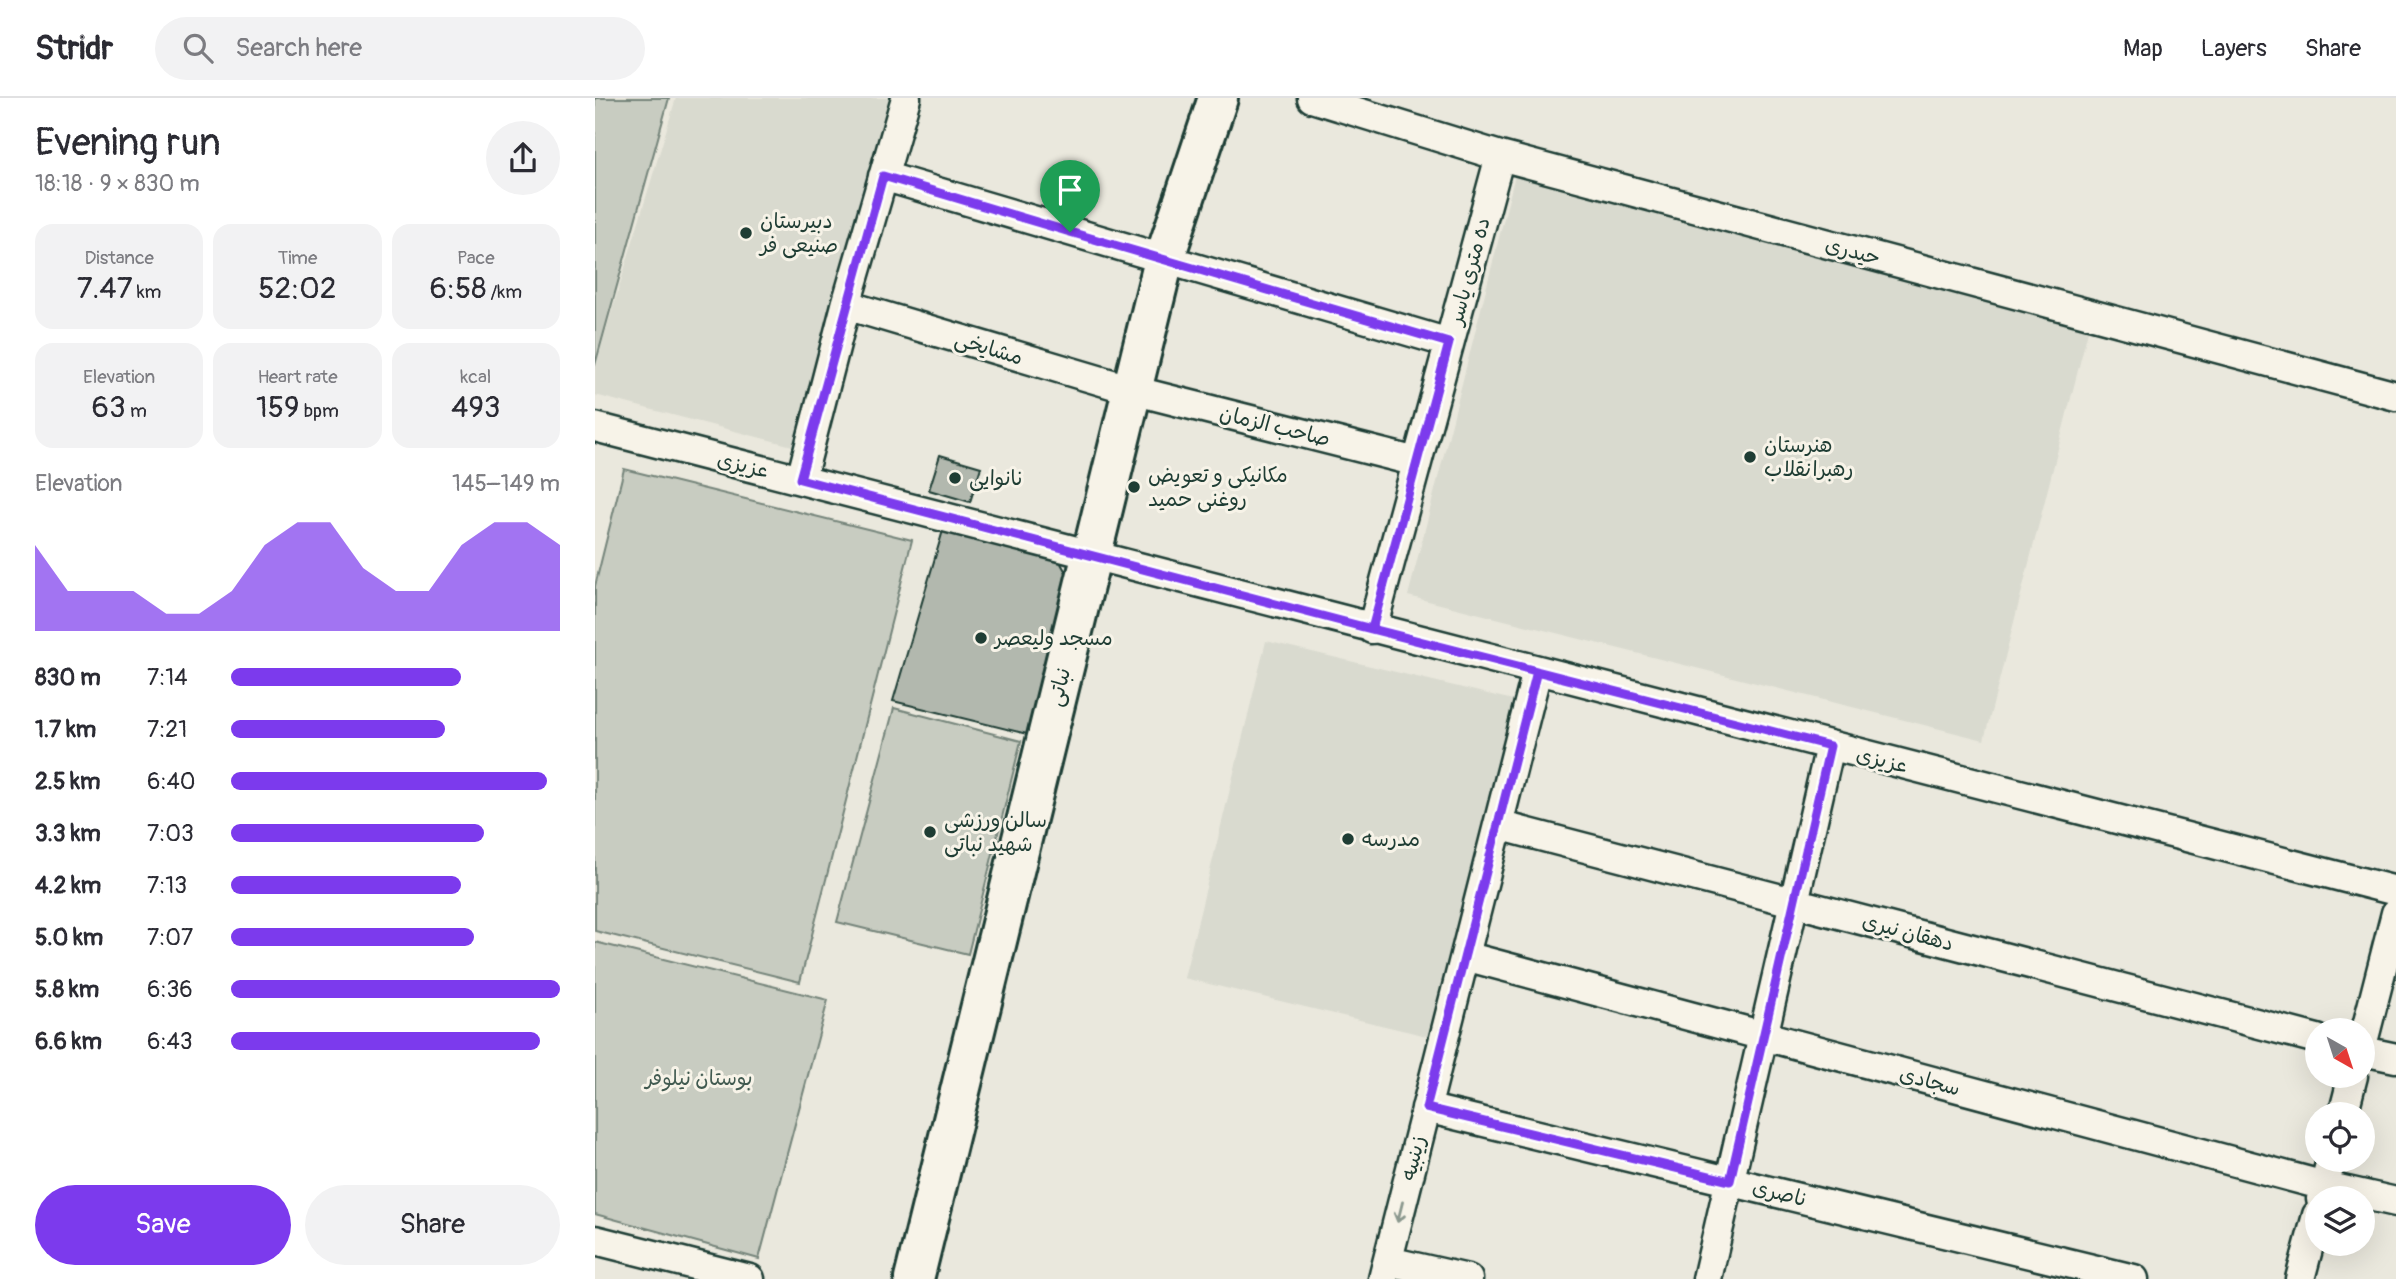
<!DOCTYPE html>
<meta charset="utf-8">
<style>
:root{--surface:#fff;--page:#f2f2f3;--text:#2b2b33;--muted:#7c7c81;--line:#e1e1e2;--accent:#7c3aed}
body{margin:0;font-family:Pangolin,"Playpen Sans Arabic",sans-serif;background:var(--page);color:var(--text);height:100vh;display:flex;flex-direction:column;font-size:26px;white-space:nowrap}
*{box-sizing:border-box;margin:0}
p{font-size:23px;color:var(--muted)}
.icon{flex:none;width:38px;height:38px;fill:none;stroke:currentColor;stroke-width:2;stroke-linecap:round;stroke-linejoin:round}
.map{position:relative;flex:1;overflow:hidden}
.drawer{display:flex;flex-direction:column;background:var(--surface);width:595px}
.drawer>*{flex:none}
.needle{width:46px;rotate:141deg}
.tools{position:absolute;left:1710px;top:920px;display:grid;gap:14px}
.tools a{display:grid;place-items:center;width:70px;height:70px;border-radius:50%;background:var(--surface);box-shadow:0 7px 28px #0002;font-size:35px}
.pin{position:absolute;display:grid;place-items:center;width:60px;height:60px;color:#fff;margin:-72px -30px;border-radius:50% 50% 50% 0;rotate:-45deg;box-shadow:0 0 7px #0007}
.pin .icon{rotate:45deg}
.round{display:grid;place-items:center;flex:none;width:74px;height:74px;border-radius:37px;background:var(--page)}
.summary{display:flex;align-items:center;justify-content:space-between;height:119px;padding:0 35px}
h1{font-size:38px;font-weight:600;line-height:52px}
.stats{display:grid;grid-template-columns:repeat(3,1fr);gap:10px;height:119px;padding:7px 35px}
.stats div{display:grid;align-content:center;border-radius:18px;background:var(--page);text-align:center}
.stats b{font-size:30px;font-weight:600}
.stats small{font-size:19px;font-weight:400}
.stats p{font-size:19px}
.chart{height:196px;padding:14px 35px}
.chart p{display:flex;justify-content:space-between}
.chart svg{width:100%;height:126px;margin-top:7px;fill:var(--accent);opacity:.7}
.cta{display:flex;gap:14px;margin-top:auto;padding:14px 35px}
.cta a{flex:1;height:80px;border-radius:42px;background:var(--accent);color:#fff;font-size:28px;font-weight:600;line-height:80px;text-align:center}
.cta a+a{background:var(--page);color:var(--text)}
ul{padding:0 35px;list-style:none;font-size:23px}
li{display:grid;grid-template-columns:112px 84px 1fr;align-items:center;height:52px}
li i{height:18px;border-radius:9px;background:var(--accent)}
header{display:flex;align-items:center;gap:42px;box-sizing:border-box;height:98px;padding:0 35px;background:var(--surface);border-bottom:2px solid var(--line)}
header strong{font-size:33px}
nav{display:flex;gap:38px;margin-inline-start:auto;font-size:24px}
.search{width:490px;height:63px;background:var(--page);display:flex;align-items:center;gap:18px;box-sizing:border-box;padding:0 24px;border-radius:38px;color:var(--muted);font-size:26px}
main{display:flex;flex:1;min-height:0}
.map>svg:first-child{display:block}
.built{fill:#d9dacf}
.green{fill:#c8ccc1;stroke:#74847a;stroke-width:2}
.building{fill:#b2b8ae;stroke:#1f3d34;stroke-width:2}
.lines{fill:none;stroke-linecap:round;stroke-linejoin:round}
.minor-casing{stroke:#1f3d34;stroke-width:33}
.secondary-casing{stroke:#1f3d34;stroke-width:44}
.minor{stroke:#f7f3e8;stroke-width:28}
.secondary{stroke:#f7f3e8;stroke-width:38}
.oneway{stroke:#8b988e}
.route-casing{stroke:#fff;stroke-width:14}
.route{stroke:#7c3aed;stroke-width:9}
.poi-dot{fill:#1f3d34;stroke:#f7f3e8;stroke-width:2.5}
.labels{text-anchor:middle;stroke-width:6;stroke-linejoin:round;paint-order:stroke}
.poi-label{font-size:21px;fill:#1f3d34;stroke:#f7f3e8;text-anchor:start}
.street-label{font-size:21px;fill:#1f3d34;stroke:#f7f3e8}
.park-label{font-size:21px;fill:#415a50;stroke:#f7f3e8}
</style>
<header>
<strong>Stridr</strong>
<div class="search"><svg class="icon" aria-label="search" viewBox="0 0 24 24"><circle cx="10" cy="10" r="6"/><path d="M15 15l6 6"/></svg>Search here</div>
<nav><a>Map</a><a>Layers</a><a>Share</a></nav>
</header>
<main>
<section class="drawer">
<div class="summary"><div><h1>Evening run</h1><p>18:18 · 9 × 830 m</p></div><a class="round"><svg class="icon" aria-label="share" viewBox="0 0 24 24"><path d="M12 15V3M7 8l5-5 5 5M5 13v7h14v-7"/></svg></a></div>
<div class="stats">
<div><p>Distance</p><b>7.47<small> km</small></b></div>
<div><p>Time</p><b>52:02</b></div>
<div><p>Pace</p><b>6:58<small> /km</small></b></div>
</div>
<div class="stats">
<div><p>Elevation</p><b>63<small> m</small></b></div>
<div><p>Heart rate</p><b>159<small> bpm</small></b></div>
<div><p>kcal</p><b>493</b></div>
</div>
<div class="chart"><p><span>Elevation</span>145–149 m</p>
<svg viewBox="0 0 160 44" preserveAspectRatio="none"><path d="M0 44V14L10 30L20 30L30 30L40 38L50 38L60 30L70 14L80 6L90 6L100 22L110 30L120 30L130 14L140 6L150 6L160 14V44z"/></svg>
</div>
<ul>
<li><b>830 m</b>7:14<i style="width:70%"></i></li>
<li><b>1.7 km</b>7:21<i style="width:65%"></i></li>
<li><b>2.5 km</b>6:40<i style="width:96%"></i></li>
<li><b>3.3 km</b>7:03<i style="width:77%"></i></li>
<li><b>4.2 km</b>7:13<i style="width:70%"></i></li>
<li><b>5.0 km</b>7:07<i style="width:74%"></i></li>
<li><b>5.8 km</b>6:36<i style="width:100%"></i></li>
<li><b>6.6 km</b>6:43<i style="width:94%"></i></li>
</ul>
<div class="cta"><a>Save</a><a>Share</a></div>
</section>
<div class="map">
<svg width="1801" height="1181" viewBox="0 0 1801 1181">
<rect width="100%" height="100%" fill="#eae8dd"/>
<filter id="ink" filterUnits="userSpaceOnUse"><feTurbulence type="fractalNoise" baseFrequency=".0143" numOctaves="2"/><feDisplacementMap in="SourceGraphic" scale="14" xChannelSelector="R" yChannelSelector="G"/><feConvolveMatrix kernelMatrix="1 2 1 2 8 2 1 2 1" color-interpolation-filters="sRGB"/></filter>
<g filter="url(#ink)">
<path class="built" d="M81 0H294L209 351 0 297V269Z
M920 77 1496 221 1389 642 813 498Z
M671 543 918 602 836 939 589 880Z"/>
<path class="green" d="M0 0H74L0 267Z
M29 371 317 442 205 884 0 833V488Z
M299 610 426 643 373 856 242 824Z
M0 844 233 902 164 1161 0 1116Z"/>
<path class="building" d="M345 357 386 369 375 404 334 392Z
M349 429 463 460 473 478 432 636 298 603Z"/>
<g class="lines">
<g class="minor-casing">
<path id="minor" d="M717 0 905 58 1801 298
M288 78 854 245
M251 207 537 292 822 364
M0 329 1801 793
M206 381 251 207 311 0
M777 531 905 58
M903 727 1722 941
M870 858 1730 1088 1801 1104
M1768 944 1801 815
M1768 953 1801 960
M831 1010 1539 1181
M1748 1017 1758 978
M1726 1101 1736 1062
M0 1142 155 1181
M793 1163 873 1181
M788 1181 942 573
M1112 1181 1235 648
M1705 1181 1722 1117"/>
</g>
<g class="secondary-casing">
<path id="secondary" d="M319 1181 569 162 623 0"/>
</g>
<use href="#minor" class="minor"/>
<use href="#secondary" class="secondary"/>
</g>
<defs><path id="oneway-shaft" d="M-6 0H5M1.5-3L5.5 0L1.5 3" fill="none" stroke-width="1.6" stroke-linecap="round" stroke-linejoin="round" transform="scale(1.75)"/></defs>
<use class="oneway" href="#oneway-shaft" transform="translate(805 1114) rotate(104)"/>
</g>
<g class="lines" filter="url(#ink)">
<g class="route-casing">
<path id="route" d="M475 134 288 78 205 381C451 447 696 511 942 573L831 1010 1135 1083 1235 648 777 531 854 245 475 134"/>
</g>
<use href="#route" class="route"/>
</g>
<g class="poi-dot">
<circle cx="151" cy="135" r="7"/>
<circle cx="1155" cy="359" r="7"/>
<circle cx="360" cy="380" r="7"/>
<circle cx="539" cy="389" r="7"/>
<circle cx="386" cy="540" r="7"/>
<circle cx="335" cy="734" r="7"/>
<circle cx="753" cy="741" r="7"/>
</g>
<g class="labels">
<g class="poi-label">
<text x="165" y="130">دبیرستان<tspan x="165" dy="24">صنیعی فر</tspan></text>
<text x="1169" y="354">هنرستان<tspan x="1169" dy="24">رهبرانقلاب</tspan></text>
<text x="553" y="384">مکانیکی و تعویض<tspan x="553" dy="24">روغنی حمید</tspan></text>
<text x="374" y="387">نانوایی</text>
<text x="400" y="547">مسجد ولیعصر</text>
<text x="349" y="729">سالن ورزشی<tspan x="349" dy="24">شهید نباتی</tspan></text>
<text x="767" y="748">مدرسه</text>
</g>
<g class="street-label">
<text transform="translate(1258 153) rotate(15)" y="7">حیدری</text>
<text transform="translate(874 173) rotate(-75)" y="7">ده متری یاسر</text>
<text transform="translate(394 250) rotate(17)" y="7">مشایخی</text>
<text transform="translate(680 328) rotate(14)" y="7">صاحب الزمان</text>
<text transform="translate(148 367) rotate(14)" y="7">عزیزی</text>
<text transform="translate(464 589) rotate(-76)" y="7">نباتی</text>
<text transform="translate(1287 662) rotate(14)" y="7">عزیزی</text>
<text transform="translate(1313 834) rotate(15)" y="7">دهقان نیری</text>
<text transform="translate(1335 983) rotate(15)" y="7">سجادی</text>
<text transform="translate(818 1060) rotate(-76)" y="7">زینبیه</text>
<text transform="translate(1185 1095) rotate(14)" y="7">ناصری</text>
</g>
<g class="park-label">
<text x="104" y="987">بوستان نیلوفر</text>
</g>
</g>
</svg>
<div class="tools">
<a><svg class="needle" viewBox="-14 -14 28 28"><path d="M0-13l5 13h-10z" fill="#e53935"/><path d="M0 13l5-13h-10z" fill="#7c7c81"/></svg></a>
<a><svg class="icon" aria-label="locate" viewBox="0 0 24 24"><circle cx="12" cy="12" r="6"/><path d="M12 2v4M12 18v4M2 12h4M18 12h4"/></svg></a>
<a><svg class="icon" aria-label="layers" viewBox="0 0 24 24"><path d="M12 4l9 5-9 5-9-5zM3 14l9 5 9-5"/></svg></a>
</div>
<div class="pin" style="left:475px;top:134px;background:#1e9e55"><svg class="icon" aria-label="arrive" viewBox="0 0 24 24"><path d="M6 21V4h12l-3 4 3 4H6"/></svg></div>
</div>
</main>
